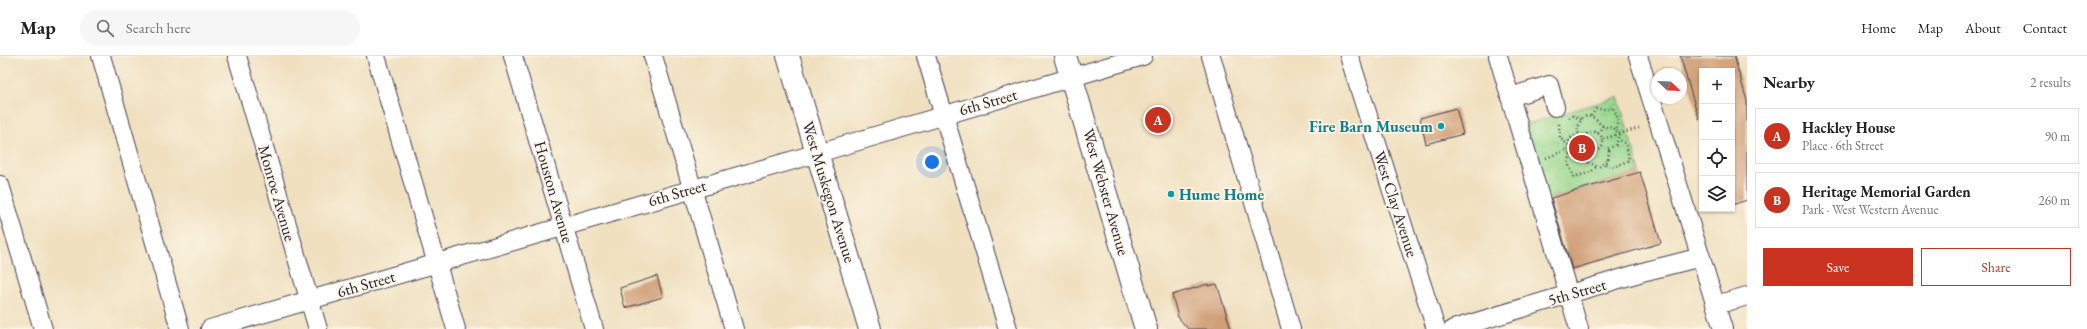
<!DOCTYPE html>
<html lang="en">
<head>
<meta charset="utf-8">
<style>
	body { margin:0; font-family:"EB Garamond",serif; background:#f6f6f6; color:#222 }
	.controls { position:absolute; right:12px; top:12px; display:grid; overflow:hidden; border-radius:0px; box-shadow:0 1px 3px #0004 }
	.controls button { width:36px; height:36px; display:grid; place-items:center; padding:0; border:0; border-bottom:1px solid #e0e0e0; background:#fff; color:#222; font:20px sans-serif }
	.compass { position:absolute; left:1651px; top:12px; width:36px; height:36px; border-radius:50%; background:#fff; box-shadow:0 1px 3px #0004; rotate:113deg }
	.you { position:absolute; left:932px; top:106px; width:14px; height:14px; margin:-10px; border:3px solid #fff; border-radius:50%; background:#1a73e8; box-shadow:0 0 0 6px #1a73e833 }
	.badge { display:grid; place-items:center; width:26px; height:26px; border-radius:50%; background:#c8321e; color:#fff; font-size:13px; font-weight:700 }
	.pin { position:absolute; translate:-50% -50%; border:2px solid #fff; box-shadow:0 1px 4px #0006 }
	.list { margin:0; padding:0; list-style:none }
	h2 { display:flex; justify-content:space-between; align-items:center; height:52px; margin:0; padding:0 16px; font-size:17px }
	h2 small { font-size:13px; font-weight:400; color:#767676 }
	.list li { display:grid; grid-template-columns:26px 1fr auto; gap:12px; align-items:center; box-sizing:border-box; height:56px; margin:0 8px 8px; padding:0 8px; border:1px solid #e0e0e0; border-radius:0px }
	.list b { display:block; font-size:15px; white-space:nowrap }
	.list p { margin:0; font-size:13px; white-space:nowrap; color:#767676 }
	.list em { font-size:13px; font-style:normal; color:#767676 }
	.actions { display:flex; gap:8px; padding:12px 16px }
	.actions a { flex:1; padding:9px 0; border:1px solid #c8321e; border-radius:0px; text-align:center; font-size:14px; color:#c8321e }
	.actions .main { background:#c8321e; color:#fff }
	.icon { flex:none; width:22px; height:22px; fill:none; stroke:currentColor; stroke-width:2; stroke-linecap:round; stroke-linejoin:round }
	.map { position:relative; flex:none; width:1747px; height:273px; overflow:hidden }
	header { display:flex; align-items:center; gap:24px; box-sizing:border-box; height:56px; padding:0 20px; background:#fff; border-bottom:1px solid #e0e0e0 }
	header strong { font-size:19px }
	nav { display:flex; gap:22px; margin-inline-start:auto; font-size:14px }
	.search { width:280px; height:36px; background:#f6f6f6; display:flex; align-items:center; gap:10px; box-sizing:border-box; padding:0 14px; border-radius:22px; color:#767676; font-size:15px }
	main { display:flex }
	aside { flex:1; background:#fff }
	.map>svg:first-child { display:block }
	.park { fill:url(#park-crowns); stroke:#5d7d64 }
	.building { fill:#d09f77 }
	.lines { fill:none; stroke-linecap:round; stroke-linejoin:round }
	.minor-casing { stroke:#413e4f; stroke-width:20 }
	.major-casing { stroke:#413e4f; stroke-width:24 }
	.path { stroke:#413e4f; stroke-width:2.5; stroke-dasharray:1 3; stroke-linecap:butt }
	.minor { stroke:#fff; stroke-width:18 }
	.major { stroke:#fff; stroke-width:22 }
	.culture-dot { fill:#0f9aa8; stroke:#fcf5e5; stroke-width:1.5 }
	.labels { text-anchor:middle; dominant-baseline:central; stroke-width:3.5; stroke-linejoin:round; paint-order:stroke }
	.street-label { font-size:16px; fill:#22223b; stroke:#fcf5e5 }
	.culture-label { font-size:16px; font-weight:bold; fill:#0d838f; stroke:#fcf5e5; text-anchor:end }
</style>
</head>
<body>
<header>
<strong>Map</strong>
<div class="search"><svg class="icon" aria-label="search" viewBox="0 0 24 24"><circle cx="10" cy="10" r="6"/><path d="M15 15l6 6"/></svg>Search here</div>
<nav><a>Home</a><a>Map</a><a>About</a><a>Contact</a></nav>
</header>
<main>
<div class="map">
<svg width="1747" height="273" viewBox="0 0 1747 273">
	<defs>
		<pattern id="park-crowns" width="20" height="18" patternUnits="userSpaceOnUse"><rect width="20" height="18" fill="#98d88e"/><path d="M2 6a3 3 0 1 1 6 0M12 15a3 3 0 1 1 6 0" fill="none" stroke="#83b97b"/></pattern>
	</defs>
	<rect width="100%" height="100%" fill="#fcf5e5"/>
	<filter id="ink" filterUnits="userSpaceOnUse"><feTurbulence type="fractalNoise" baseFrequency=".025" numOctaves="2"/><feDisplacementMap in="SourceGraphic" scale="8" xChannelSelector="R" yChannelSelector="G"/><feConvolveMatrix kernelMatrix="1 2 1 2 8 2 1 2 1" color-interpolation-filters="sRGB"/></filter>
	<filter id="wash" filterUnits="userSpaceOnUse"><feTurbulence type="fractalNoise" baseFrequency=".012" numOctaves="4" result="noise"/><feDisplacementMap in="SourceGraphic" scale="16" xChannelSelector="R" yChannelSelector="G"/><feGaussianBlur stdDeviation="0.9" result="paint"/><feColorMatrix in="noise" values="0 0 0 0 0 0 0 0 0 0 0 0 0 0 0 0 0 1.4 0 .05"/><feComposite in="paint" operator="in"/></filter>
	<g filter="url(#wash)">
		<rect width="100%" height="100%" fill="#f0e0c0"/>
		<path class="park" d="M1618,41L1640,116L1544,144L1524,69Z"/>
		<g id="blocks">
			<g class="building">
				<path d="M1680,0H1734L1747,45V144L1732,149V15H1702V62L1699,63Z"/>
				<path d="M1456,52L1463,78L1426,88L1420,62Z"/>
				<path d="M1640,116L1661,187L1572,213L1551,142Z"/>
				<path d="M657,220L663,241L625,252L620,232Z"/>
				<path d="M1208,228V230L1217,228L1231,273H1188L1178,261L1172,239Z"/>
			</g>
		</g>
	</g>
	<g filter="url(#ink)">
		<use href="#blocks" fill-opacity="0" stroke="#413e4f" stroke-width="1"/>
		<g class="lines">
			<g class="minor-casing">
				<g id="minor">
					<path d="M101,0L180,273"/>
					<path d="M237,0L318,273"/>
					<path d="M376,0L456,273"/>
					<path d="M513,0L594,273"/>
					<path d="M653,0L734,273"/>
					<path d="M926,0L1008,273"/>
					<path d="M1211,0L1291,273"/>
					<path d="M1349,0L1436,273"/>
					<path d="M1498,0L1579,273"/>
					<path d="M1638,0L1723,273"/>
					<path d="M1510,41L1549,29L1555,51"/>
					<path d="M0,129L43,273"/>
					<path d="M1716,249L1747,240"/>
					<path d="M210,273L818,97L1143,0"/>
					<path d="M1453,273L1646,215L1701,201"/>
				</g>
			</g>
			<g class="major-casing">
				<g id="major">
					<path d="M788,0L870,273"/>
					<path d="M1065,0L1146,273"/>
				</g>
			</g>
			<g class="path">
				<path d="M1591,60L1596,53H1610L1613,51L1618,63L1616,74"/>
				<path d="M1569,62L1573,60L1581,63"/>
				<path d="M1559,68L1560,82L1567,88"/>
				<circle cx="1593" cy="86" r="10"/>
				<path d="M1598,77L1603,70"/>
				<path d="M1603,83L1619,78L1616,89L1607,93L1609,95L1608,104L1599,111L1587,106L1585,101H1575C1566,95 1566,88 1572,81L1580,79L1577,75L1581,63L1587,60C1598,61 1598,68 1603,70C1611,73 1612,69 1619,78L1639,72"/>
				<path d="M1571,98L1568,107L1574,121L1591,116L1596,111"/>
				<path d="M1546,102L1568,93"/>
				<path d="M1605,108L1614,111L1629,104L1626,88L1618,83"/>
			</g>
			<use href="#minor" class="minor"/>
			<use href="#major" class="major"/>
		</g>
	</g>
	<g class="culture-dot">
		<circle cx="1441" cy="70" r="4"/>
		<circle cx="1171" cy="138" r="4"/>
	</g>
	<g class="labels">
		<g class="street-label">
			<text transform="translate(988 46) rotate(-16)">6th Street</text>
			<text transform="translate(554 136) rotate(74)">Houston Avenue</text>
			<text transform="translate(829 136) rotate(73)">West Muskegon Avenue</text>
			<text transform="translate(1106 136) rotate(74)">West Webster Avenue</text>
			<text transform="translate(277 137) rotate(74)">Monroe Avenue</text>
			<text transform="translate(677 137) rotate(-16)">6th Street</text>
			<text transform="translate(1396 148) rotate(72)">West Clay Avenue</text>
			<text transform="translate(366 228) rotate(-16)">6th Street</text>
			<text transform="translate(1577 236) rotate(-16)">5th Street</text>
		</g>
		<g class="culture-label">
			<text x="1433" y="70">Fire Barn Museum</text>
			<text x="1179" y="138" text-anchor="start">Hume Home</text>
		</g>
	</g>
</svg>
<div class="controls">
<button>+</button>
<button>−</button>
<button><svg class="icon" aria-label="locate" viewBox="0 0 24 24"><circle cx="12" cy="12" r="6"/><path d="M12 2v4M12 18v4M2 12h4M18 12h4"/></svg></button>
<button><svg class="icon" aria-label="layers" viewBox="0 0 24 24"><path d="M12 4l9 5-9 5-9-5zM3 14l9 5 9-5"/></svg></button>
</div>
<svg class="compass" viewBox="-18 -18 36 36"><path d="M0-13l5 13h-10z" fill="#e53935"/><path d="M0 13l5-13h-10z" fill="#767676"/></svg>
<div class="you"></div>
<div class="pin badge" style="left:1158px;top:64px">A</div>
<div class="pin badge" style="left:1582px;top:92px">B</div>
</div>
<aside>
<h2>Nearby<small>2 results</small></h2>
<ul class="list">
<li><span class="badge">A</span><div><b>Hackley House</b><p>Place · 6th Street</p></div><em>90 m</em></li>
<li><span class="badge">B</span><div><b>Heritage Memorial Garden</b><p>Park · West Western Avenue</p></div><em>260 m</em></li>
</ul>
<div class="actions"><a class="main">Save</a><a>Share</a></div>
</aside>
</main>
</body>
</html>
